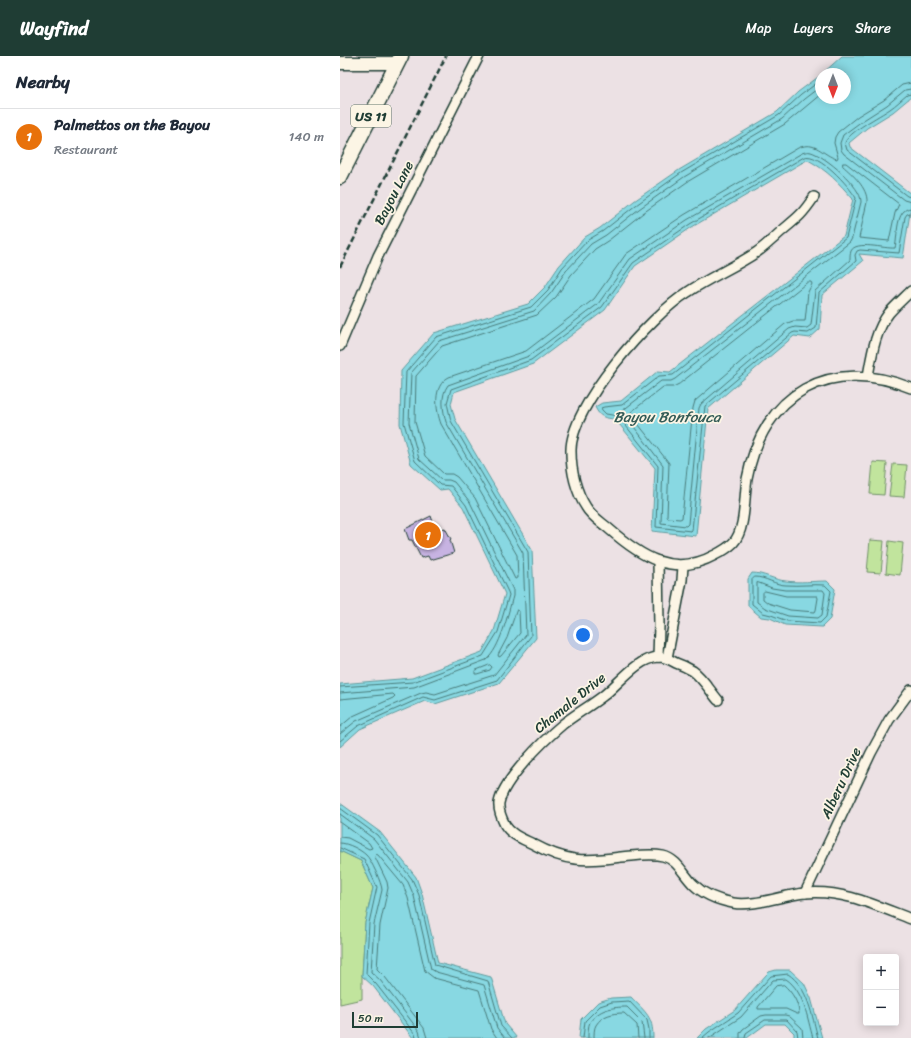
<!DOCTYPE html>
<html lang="en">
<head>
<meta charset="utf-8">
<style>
	body { margin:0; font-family:Sriracha,sans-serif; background:#f6f6f7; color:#1f2937 }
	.controls { position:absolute; right:12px; bottom:12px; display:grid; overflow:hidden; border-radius:4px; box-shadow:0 2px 10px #0003 }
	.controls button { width:36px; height:36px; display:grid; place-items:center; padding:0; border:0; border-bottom:1px solid #e0e1e3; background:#fff; color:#1f2937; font:20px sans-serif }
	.compass { position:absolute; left:475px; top:12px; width:36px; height:36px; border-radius:50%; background:#fff; box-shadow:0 2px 10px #0003; rotate:180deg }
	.scale { position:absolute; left:12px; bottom:10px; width:66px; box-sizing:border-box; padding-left:4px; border:2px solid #1f3d34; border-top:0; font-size:11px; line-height:14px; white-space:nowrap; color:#1f3d34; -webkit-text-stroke:3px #fcf5e5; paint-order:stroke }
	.you { position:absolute; left:243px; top:579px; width:14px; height:14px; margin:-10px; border:3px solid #fff; border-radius:50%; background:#1a73e8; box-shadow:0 0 0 6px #1a73e833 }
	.badge { display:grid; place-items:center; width:26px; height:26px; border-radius:50%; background:#1f3d34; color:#fff; font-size:13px; font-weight:700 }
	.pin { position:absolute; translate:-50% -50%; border:2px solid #fff; box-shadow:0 1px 4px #0006 }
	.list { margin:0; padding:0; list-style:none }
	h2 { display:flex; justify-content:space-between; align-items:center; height:52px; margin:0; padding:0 16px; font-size:17px }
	h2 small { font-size:13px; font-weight:400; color:#747a83 }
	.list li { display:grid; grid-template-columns:26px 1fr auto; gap:12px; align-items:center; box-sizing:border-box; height:56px; padding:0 16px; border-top:1px solid #e0e1e3 }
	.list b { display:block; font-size:15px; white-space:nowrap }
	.list p { margin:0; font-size:13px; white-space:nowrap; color:#747a83 }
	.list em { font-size:13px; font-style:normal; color:#747a83 }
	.map { position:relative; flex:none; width:571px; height:982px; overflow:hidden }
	header { display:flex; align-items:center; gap:24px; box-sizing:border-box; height:56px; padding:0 20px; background:#1f3d34; color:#fff }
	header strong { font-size:19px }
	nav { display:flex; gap:22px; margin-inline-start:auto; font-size:14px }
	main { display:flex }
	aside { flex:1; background:#fff }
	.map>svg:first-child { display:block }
	.green { fill:#c1e49d; stroke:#709068 }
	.water { fill:#88d8e2; stroke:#5e9a9c }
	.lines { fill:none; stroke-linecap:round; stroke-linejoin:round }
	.shore { stroke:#497b7a; stroke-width:1 }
	.building { fill:#c7b3e2; stroke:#1f3d34 }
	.street-casing { stroke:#1f3d34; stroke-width:12 }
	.secondary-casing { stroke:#1f3d34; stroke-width:15 }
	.primary-casing { stroke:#1f3d34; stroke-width:17 }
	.street { stroke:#fcf5e5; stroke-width:9 }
	.secondary { stroke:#fcf5e5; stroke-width:12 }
	.primary { stroke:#fcf5e5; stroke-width:14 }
	.rail { stroke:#1f3d34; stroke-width:2.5; stroke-dasharray:6 3; stroke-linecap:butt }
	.labels { text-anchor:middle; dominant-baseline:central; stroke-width:3.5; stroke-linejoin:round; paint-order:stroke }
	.shield { fill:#fcf5e5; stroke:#617469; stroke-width:1 }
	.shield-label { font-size:13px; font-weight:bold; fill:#1f3d34 }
	.street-label { font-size:14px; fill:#1f3d34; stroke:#fcf5e5 }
	.water-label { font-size:15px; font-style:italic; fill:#345c57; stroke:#fcf5e5 }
</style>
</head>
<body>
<header>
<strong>Wayfind</strong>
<nav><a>Map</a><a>Layers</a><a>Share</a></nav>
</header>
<main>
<aside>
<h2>Nearby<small></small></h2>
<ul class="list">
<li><span class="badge" style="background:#e8710a">1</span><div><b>Palmettos on the Bayou</b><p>Restaurant</p></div><em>140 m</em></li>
</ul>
</aside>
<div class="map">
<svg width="571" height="982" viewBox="0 0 571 982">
	<rect width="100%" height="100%" fill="#ece1e4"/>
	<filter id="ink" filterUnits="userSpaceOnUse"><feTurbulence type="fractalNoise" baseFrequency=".025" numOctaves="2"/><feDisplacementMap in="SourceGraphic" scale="8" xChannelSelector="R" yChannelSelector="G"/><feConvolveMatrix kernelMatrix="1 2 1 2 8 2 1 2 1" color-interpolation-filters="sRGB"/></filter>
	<g filter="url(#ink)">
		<g class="green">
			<path d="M533,406L547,407L544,439L530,438Z"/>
			<path d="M553,408L567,409L564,441L549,440Z"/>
			<path d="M530,484L544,485L541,517L527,516Z"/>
			<path d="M549,485L563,487L560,519L546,517Z"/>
			<path d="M0,795L21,805L33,832L25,867L22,920V943L0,948Z"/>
		</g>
		<g class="water">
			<path d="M502,0H571V41L553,56L527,72L509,87L510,91L571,138V150L563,202L519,198L523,205L482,239L480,273L470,282L454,280L368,353L356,480L312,475L315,412L275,363C265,362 260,362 255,351L262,347L281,345L318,315L330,316L504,180L513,143C498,126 488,115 468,104L465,105L352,171L295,210L265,254L193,308L114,336L111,348L115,363L192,494L196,582L159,627L95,648L85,645L20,673L0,691V628L72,622L142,596L154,575L165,538L123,451L108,433L100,434L71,408L60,368L61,315L94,277L188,248L205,231L219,210L245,181L260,172L294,145L339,114L437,56L458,36L481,19V42H505V18H482Z"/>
			<path d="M412,517C424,517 434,524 446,525C459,527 474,525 487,525L495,533L490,563L482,571L445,569L430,562L421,561L408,550V523Z"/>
			<path d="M0,747L40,776L76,821L82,838L98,907L151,921L165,968L177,982H73L33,930L22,920L25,867L33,832L21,805L0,795Z"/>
			<path d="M436,914H450L464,927L471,942L482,982H454V977L445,968H426L407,982H357L366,973L395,954L426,919L429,916Z"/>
			<path d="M291,941C306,957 313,960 313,982H239L241,963L258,946L271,942Z"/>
		</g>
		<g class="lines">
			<g class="shore">
				<path d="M571,33L565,34L547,49L522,65L503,79L500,87L501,94L504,98L564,144L571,146"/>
				<path d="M481,38L445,68L347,126L303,157L269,184L255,193L231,219L216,241L197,259L102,290L76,320L75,366L85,400L104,418H112L117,421L135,442L175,523L178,522L177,499L101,368C96,354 92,330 109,321L186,295L254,243L286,198L344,159L458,92C476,84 482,99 497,103L498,101L494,87L495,81L498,76L518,60L544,44L562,29L571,27"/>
				<path d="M571,38L567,39C562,43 556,49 550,53C540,60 508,76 505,87L507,94L567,140L571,141"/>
				<path d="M503,107H506L559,148L555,157L549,185L519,182L527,146C528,132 512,118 503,110Z"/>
				<path d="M468,226H471L472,228L468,236L465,265H453L445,268L355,345L353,352L342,462L340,463L328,462L327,460L329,407L291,359V356L323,331H333L339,328Z"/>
				<path d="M415,521C426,521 435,529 446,529C459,530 473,528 485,529L491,535L486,561L480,567L447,565L431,559L423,557L412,548V524Z"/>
				<path d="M419,527L432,532L445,534H483L485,537L482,559L478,562L448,560L425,552L417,546V527Z"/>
				<path d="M425,535L446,540H477L478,542L476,554L475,556L450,554L428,547L423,543V537Z"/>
				<path d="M177,554L179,555L180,577L161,600L159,601L158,599L167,582Z"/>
				<path d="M150,609L152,611L150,614L137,618H135V615Z"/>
				<path d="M0,631L73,626L143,600L158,576L169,539L168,536L126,449L111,430L100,429L75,405L64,367L66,316L96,281L191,251L208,234L222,212L248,184L263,175L296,149L341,117L439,59L461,39L481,24"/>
				<path d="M0,637L74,631L146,604C160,593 168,558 173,540V534L130,446L114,426L109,424H102L79,403L69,367L71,317L99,285L194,255L211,237L226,215L251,188L266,179L299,153L344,121L442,63L464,43L481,30"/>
				<path d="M0,643L53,638L55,640L53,642L13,660L0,671"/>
				<path d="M0,678L16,665L81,637L86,636L95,638L154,619L186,579L183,497L106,366C103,354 100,340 108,329L189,300L258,248L290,203L347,164L462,97C465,96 468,95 471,96C485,100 522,131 521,146L512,182L510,186L335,323L331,325H321L282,355L323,409L321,467L346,470L348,468L359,352L361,348L449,273L455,271L467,272L471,269L475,235L510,204C510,201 510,198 511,195C516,184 544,193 555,192C558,180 555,153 571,152"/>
				<path d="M0,685L18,670L83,641L95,644L157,624L191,580L188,496L111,365L107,347L111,333L191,304L262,251L293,207L350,168L464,101C479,96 509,130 516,142L506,182L333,319L319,320L282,349L264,351L261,352L262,354L266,358L278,360L318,410L316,471L351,475L352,474L365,350L452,277L455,276L468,277L476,272L479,237L516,205L515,199L517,195L520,194L559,197L565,161L567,158L571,157"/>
				<path d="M0,752L37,779L72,823L79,839L95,909L148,925L161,970L172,982"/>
				<path d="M0,758L34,783L68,826L74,840L91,913L96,916L144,929L157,972L165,982"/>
				<path d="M0,766L29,787L32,792L29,793L8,782L0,781"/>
				<path d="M0,787C8,787 21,794 26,799C31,803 42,828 42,834L34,868L31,916L40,924L79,975L81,982"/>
				<path d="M0,792L24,803L37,831L29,867L26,918L36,928L75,978L76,982"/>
				<path d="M444,929C452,936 459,947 459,958H457L446,953H418V951L436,930Z"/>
				<path d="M87,982L84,972L45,921L37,913L40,869L48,832L47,826L35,801L36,798L38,799L63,829L68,842L85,915L94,922L139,934L151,973L157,982"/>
				<path d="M243,982L245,965L260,950L272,946L289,945L307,964L309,973V982"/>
				<path d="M248,982C248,977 248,970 250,966C259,953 272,951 287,951L302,966L304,982"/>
				<path d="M254,982C254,978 254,972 256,969C262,959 273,957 284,957L297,969L298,982"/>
				<path d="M362,982L369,976L398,957L431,920L448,918C468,931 472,960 478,982"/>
				<path d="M369,982L401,961L433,924L446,923C464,935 467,962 473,982"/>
				<path d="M400,982V977L403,973L421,960L426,959H445L449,960L462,972L463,982"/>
				<path d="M405,982L406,977L425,964H447L457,975L458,982"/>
			</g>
		</g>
		<path class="building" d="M91,460L96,475L105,472L111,483L110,484L114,497L90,504L88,500L81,502L72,484H69L65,473Z"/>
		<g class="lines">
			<g class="street-casing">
				<g id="street">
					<path d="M474,141C470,147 465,154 460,159C452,167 442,174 434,182C428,187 423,192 417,196C395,211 370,221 348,236C311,259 229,351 231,396C231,415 236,436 246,451C251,460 261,466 268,472C301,501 333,522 375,499C381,496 388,492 393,487C406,474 404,440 407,423C423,337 490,299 571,332"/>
					<path d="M0,290L38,200L139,0"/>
					<path d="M528,320C532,298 535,275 549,257C556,249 564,242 571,235"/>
					<path d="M318,505L319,570L318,601"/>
					<path d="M327,602L342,524L343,510"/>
					<path d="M378,644C371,636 362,621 353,615C348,612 342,609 336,607C331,604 324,601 318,601C297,602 279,628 263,640C250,650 236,658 223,668C204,684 163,724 159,747C158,755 162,763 165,769C171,779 183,783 193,788C226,806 244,806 281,801C295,800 309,797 323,800C337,803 343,818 353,828C364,839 377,844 393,847C413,851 444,839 465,837C502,833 537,850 571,863"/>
					<path d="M465,837L531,697L549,664L571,634"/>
				</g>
			</g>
			<g class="secondary-casing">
				<path id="secondary" d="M0,7H58"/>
			</g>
			<g class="primary-casing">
				<path id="primary" d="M0,121L61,0"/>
			</g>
			<use href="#street" class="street"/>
			<use href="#secondary" class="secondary"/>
			<use href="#primary" class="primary"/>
			<path class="rail" d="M0,211L106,0"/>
		</g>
	</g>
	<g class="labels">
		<rect class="shield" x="11" y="49" width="40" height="22" rx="3"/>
		<g class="shield-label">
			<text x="31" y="60">US 11</text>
		</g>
		<g class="street-label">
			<text transform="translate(54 137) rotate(-63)">Bayou Lane</text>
			<text transform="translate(230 647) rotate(-39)">Chamale Drive</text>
			<text transform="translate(501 727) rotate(-65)">Alberu Drive</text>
		</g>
		<g class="water-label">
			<text x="327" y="361">Bayou Bonfouca</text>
		</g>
	</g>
</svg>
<div class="controls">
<button>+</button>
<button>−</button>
</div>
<svg class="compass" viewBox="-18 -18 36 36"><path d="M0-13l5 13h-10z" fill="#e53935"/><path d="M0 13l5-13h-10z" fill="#747a83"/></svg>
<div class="scale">50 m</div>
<div class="you"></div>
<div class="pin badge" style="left:88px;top:479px;background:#e8710a">1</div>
</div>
</main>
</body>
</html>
